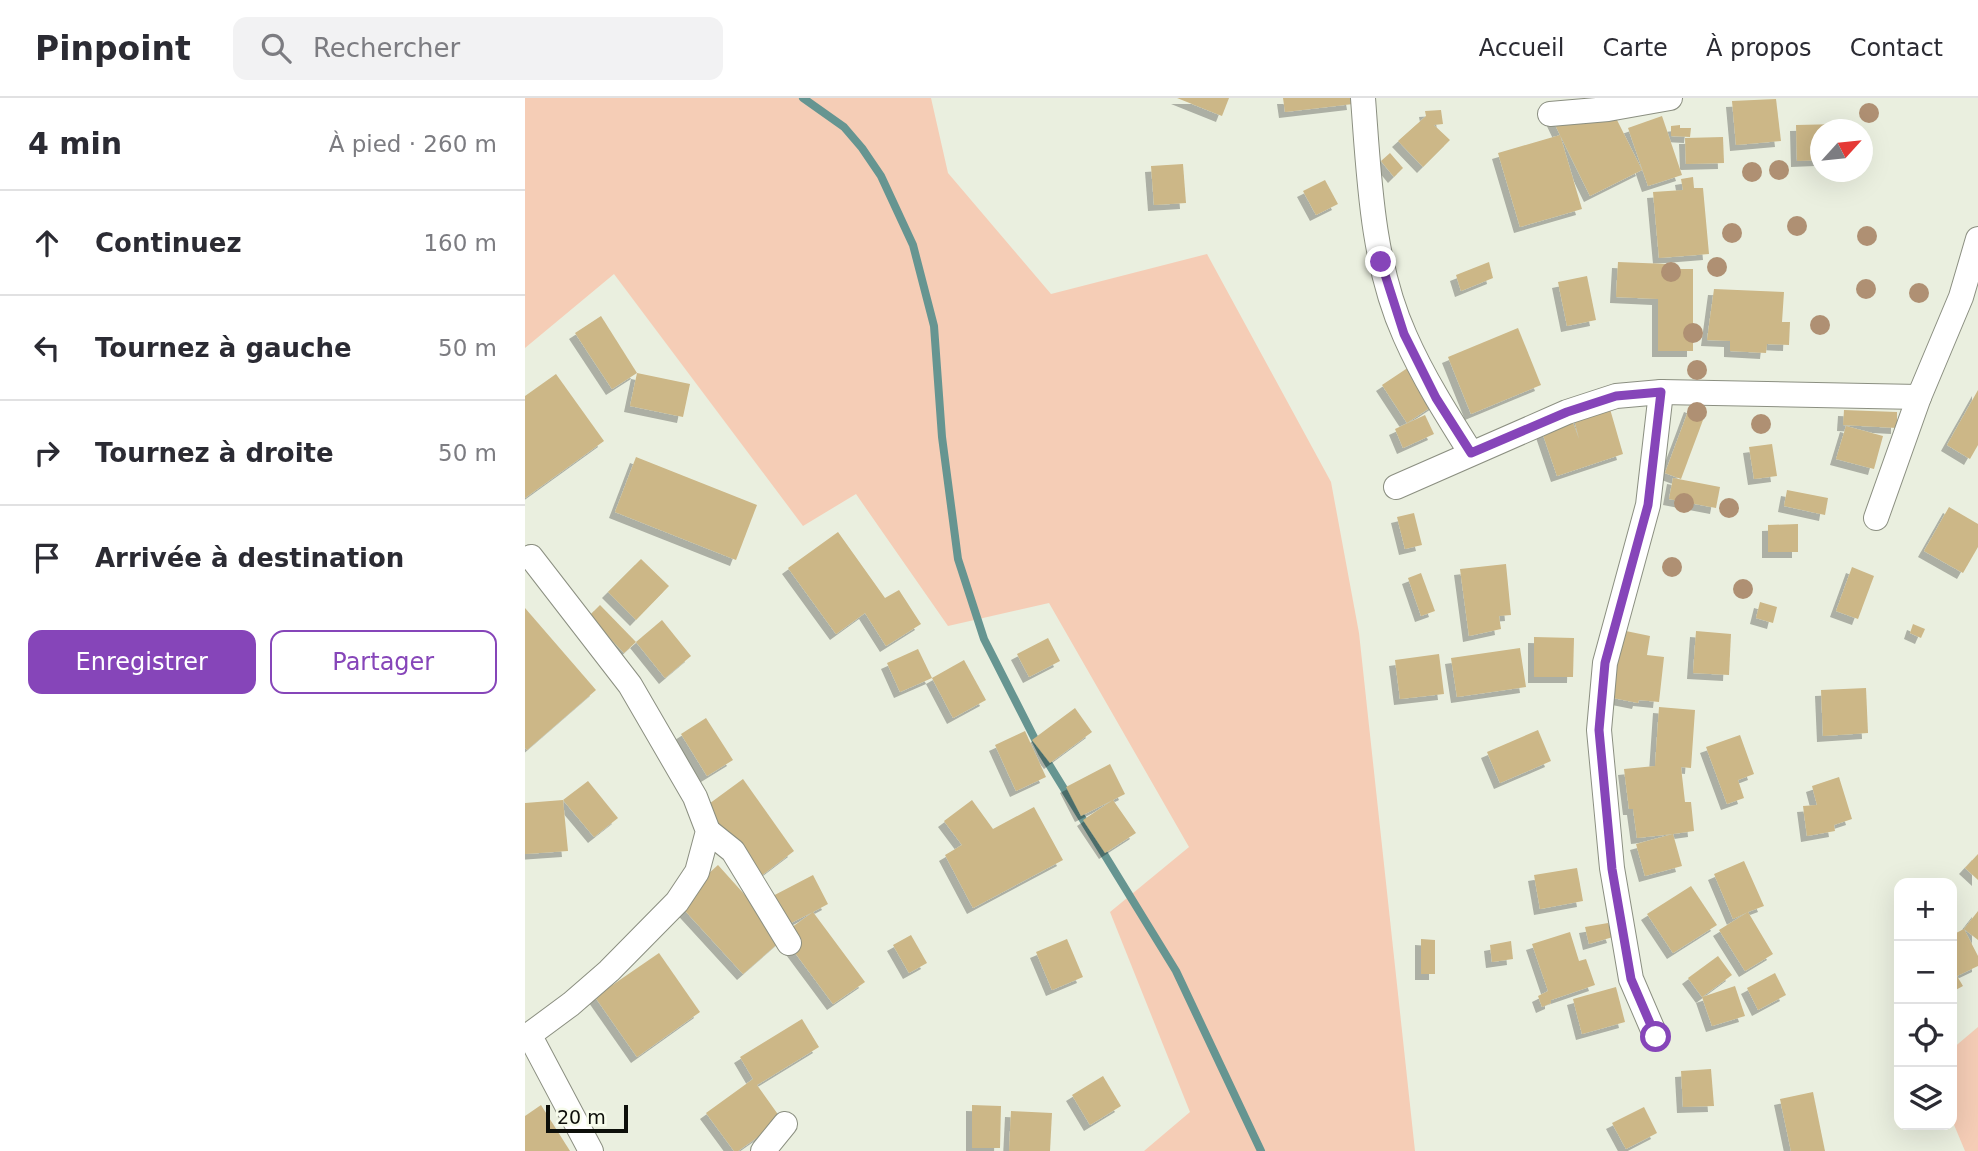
<!DOCTYPE html>
<html lang="fr">
<head>
<meta charset="utf-8">
<style>
	body { margin:0; font-family:"DejaVu Sans",sans-serif; background:#f2f2f3; color:#2b2b33 }
	.controls { position:absolute; right:21px; bottom:21px; display:grid; overflow:hidden; border-radius:14px; box-shadow:0 7px 28px #0002 }
	.controls button { width:63px; height:63px; display:grid; place-items:center; padding:0; border:0; border-bottom:2px solid #e1e1e2; background:#fff; color:#2b2b33; font:35px sans-serif }
	.compass { position:absolute; left:1285px; top:21px; width:63px; height:63px; border-radius:50%; background:#fff; box-shadow:0 7px 28px #0002; rotate:63deg }
	.scale { position:absolute; left:21px; bottom:18px; width:82px; box-sizing:border-box; padding-left:7px; border:4px solid #0d0f0a; border-top:0; font-size:19px; line-height:24px; white-space:nowrap; color:#0d0f0a; -webkit-text-stroke:5px #f7fcec; paint-order:stroke }
	.stop { position:absolute; width:21px; height:21px; margin:-16px; border:5px solid #8645b9; border-radius:50%; background:#fff }
	.stop.end { background:#8645b9; border-color:#fff; box-shadow:0 2px 7px #0008 }
	.list { margin:0; padding:0; list-style:none }
	h2 { display:flex; justify-content:space-between; align-items:center; height:91px; margin:0; padding:0 28px; font-size:30px }
	h2 small { font-size:23px; font-weight:400; color:#7c7c81 }
	.list li { display:grid; grid-template-columns:46px 1fr auto; gap:21px; align-items:center; box-sizing:border-box; height:105px; padding:0 28px; border-top:2px solid #e1e1e2 }
	.list b { display:block; font-size:26px; white-space:nowrap }
	.list em { font-size:23px; font-style:normal; color:#7c7c81 }
	.actions { display:flex; gap:14px; padding:21px 28px }
	.actions a { flex:1; padding:16px 0; border:2px solid #8645b9; border-radius:14px; text-align:center; font-size:24px; color:#8645b9 }
	.actions .main { background:#8645b9; color:#fff }
	.icon { flex:none; width:38px; height:38px; fill:none; stroke:currentColor; stroke-width:2; stroke-linecap:round; stroke-linejoin:round }
	.map { position:relative; flex:none; width:1453px; height:1053px; overflow:hidden }
	header { display:flex; align-items:center; gap:42px; box-sizing:border-box; height:98px; padding:0 35px; background:#fff; border-bottom:2px solid #e1e1e2 }
	header strong { font-size:33px }
	nav { display:flex; gap:38px; margin-inline-start:auto; font-size:24px }
	.search { width:490px; height:63px; background:#f2f2f3; display:flex; align-items:center; gap:18px; box-sizing:border-box; padding:0 24px; border-radius:14px; color:#7c7c81; font-size:26px }
	main { display:flex }
	aside { flex:1; background:#fff }
	.map>svg:first-child { display:block }
	.green { fill:#f5cdb6 }
	.lines { fill:none; stroke-linecap:round; stroke-linejoin:round }
	.stream { stroke:#669591; stroke-width:8 }
	.building { fill:#ccb787; filter:url(#shadow) }
	.minor-casing { stroke:#8b8f81; stroke-width:26 }
	.minor { stroke:#fff; stroke-width:24 }
	.tree { fill:#af9073 }
	.route { stroke:#8645b9; stroke-width:9 }
</style>
</head>
<body>
<header>
<strong>Pinpoint</strong>
<div class="search"><svg class="icon" aria-label="search" viewBox="0 0 24 24"><circle cx="10" cy="10" r="6"/><path d="M15 15l6 6"/></svg>Rechercher</div>
<nav><a>Accueil</a><a>Carte</a><a>À propos</a><a>Contact</a></nav>
</header>
<main>
<aside>
<h2>4 min<small>À pied · 260 m</small></h2>
<ul class="list">
<li><svg class="icon" aria-label="ahead" viewBox="0 0 24 24"><path d="M12 20V5M6 11l6-6 6 6"/></svg><div><b>Continuez</b></div><em>160 m</em></li>
<li><svg class="icon" aria-label="left" viewBox="0 0 24 24"><path d="M17 20v-9H6M10 6l-5 5 5 5"/></svg><div><b>Tournez à gauche</b></div><em>50 m</em></li>
<li><svg class="icon" aria-label="right" viewBox="0 0 24 24"><path d="M7 20v-9h11M14 6l5 5-5 5"/></svg><div><b>Tournez à droite</b></div><em>50 m</em></li>
<li><svg class="icon" aria-label="arrive" viewBox="0 0 24 24"><path d="M6 21V4h12l-3 4 3 4H6"/></svg><div><b>Arrivée à destination</b></div></li>
</ul>
<div class="actions"><a class="main">Enregistrer</a><a>Partager</a></div>
</aside>
<div class="map">
<svg width="1453" height="1053" viewBox="0 0 1453 1053">
	<defs>
		<filter id="shadow"><feDropShadow dx="-6" dy="6" stdDeviation="0" flood-color="#0004"/></filter>
	</defs>
	<rect width="100%" height="100%" fill="#eaefdf"/>
	<g class="green">
		<path d="M0,0H406L423,75L526,196L682,156L806,384L834,535L890,1053H619L665,1014L585,814L664,749L524,505L423,528L331,396L278,428L89,176L0,250Z"/>
		<path d="M1453,929V1053H1440L1427,1022V951Z"/>
	</g>
	<g class="lines">
		<path class="stream" d="M278,0L319,29L337,50L356,78L388,147L409,228L417,339L433,461L459,541L517,655L651,873L736,1053"/>
	</g>
	<g class="building">
		<path d="M652,0H704L697,18Z"/>
		<path d="M758,0H827L828,6L760,14Z"/>
		<path d="M1059,0H1081L1117,72L1065,98L1035,37L1057,111L995,129L973,55L1035,37L1025,16Z"/>
		<path d="M1251,1L1256,43L1211,47L1207,3Z"/>
		<path d="M916,12L918,26L909,27L925,42L898,69L873,43L901,18L900,13Z"/>
		<path d="M1137,18L1157,77L1123,88L1103,30Z"/>
		<path d="M1316,26V32H1296V62L1272,63L1271,27Z"/>
		<path d="M1155,27V30H1166L1165,39L1146,38V28Z"/>
		<path d="M1198,39L1199,65L1161,66L1160,40Z"/>
		<path d="M865,55L878,70L869,79L856,63Z"/>
		<path d="M658,66L661,105L629,107L626,68Z"/>
		<path d="M1168,79L1169,90H1178L1184,156L1134,160L1128,94L1158,92L1156,81Z"/>
		<path d="M800,82L813,106L791,117L778,93Z"/>
		<path d="M964,164L968,180L936,193L931,177Z"/>
		<path d="M1093,164L1142,166V171H1168V253H1133V201L1091,199Z"/>
		<path d="M1062,178L1071,222L1042,228L1033,184Z"/>
		<path d="M1189,191L1259,194L1257,224H1265L1264,247L1242,246L1241,255L1205,253V243L1182,242Z"/>
		<path d="M76,218L112,275L87,291L50,235Z"/>
		<path d="M993,230L1016,287L946,316L923,259Z"/>
		<path d="M893,263L918,301L882,325L857,287Z"/>
		<path d="M112,275L165,286L158,319L105,308Z"/>
		<path d="M31,276L79,343L0,400V298Z"/>
		<path d="M1453,292V347L1445,361L1422,347Z"/>
		<path d="M1165,308L1181,314L1156,381L1140,375Z"/>
		<path d="M1085,311L1098,356L1032,378L1014,325L1044,314L1054,341L1049,321Z"/>
		<path d="M1319,312L1372,314V330L1318,327Z"/>
		<path d="M900,317L909,336L878,350L870,331Z"/>
		<path d="M1321,328L1358,338L1349,371L1311,361Z"/>
		<path d="M1247,346L1252,378L1229,381L1224,349Z"/>
		<path d="M111,359L232,407L211,462L90,414Z"/>
		<path d="M1148,380L1195,389L1191,410L1144,401Z"/>
		<path d="M1262,392L1303,400L1300,417L1259,408Z"/>
		<path d="M1424,409L1453,426V449L1438,475L1399,453Z"/>
		<path d="M889,415L897,447L880,451L872,419Z"/>
		<path d="M1273,426V454H1243V427Z"/>
		<path d="M313,434L360,500L374,492L396,526L361,548L340,515L311,536L263,470Z"/>
		<path d="M116,461L144,488L111,522L83,494Z"/>
		<path d="M981,466L986,517L974,518L976,531L944,538L935,471Z"/>
		<path d="M1327,469L1349,478L1333,521L1311,513Z"/>
		<path d="M896,475L910,513L896,518L883,480Z"/>
		<path d="M1235,504L1252,509L1248,525L1231,520Z"/>
		<path d="M75,507L111,544L99,555L64,518Z"/>
		<path d="M0,510L71,592L2,652L0,650Z"/>
		<path d="M137,522L166,558L140,580L111,544Z"/>
		<path d="M1388,526L1400,531L1396,540L1385,535Z"/>
		<path d="M1096,532L1125,538L1122,557L1139,559L1134,604L1114,602L1113,605L1083,599Z"/>
		<path d="M1171,533L1206,536L1204,577L1168,575Z"/>
		<path d="M1009,539L1049,540L1048,579H1009Z"/>
		<path d="M523,540L535,563L504,579L492,556Z"/>
		<path d="M995,550L1001,589L932,599L926,560Z"/>
		<path d="M393,551L407,580L375,594L362,565Z"/>
		<path d="M914,556L919,596L875,601L870,562Z"/>
		<path d="M439,562L461,602L428,620L407,580Z"/>
		<path d="M1341,590L1343,635L1298,638L1296,592Z"/>
		<path d="M1134,609L1170,612L1166,670L1156,669L1160,704H1166L1169,733L1148,736L1157,768L1120,778L1111,746L1148,736L1112,740L1108,711H1104L1099,671L1130,668Z"/>
		<path d="M550,610L567,634L525,665L507,642Z"/>
		<path d="M181,620L208,662L182,678L156,636Z"/>
		<path d="M1013,632L1026,663L975,685L962,654Z"/>
		<path d="M500,633L521,679L491,693L470,647Z"/>
		<path d="M1215,637L1229,676L1213,682L1219,700L1202,706L1181,649Z"/>
		<path d="M585,666L600,696L588,702L611,735L580,755L558,722L588,702L556,718L541,689Z"/>
		<path d="M1314,679L1327,721L1309,727L1310,733L1282,738L1278,708L1292,707L1287,688Z"/>
		<path d="M218,681L269,753L228,784L177,711Z"/>
		<path d="M63,683L93,720L69,739L38,702Z"/>
		<path d="M38,702L43,753L0,756V705Z"/>
		<path d="M447,702L468,731L509,709L538,762L448,810L420,757L437,747L419,723Z"/>
		<path d="M1453,756V782L1440,770Z"/>
		<path d="M1219,763L1239,808L1223,814L1248,856L1220,873L1194,832L1223,814L1208,821L1189,776Z"/>
		<path d="M193,767L256,837L288,814L256,830L242,801L288,777L303,806L288,814L340,884L308,906L259,840L218,876L152,804Z"/>
		<path d="M1052,770L1058,803L1015,811L1009,777Z"/>
		<path d="M1166,788L1192,827L1148,855L1122,816Z"/>
		<path d="M1453,813V842L1439,831L1453,858V868L1432,878L1438,888L1427,894V837L1439,831Z"/>
		<path d="M1083,825L1088,839L1064,846L1060,829Z"/>
		<path d="M1045,834L1054,863L1061,861L1070,887L1026,902V905L1017,909L1013,898L1023,893L1007,846Z"/>
		<path d="M386,837L402,865L384,875L368,847Z"/>
		<path d="M542,841L558,879L527,892L511,854Z"/>
		<path d="M896,841L910,842V876H896Z"/>
		<path d="M986,843L988,861L967,864L965,847Z"/>
		<path d="M134,855L175,914L112,959L70,899Z"/>
		<path d="M1193,858L1207,877L1177,899L1163,880Z"/>
		<path d="M1250,875L1261,897L1233,912L1222,890Z"/>
		<path d="M1210,888L1220,918L1187,928L1177,899Z"/>
		<path d="M1091,889L1100,924L1057,936L1048,901Z"/>
		<path d="M277,921L294,949L232,987L257,1022L213,1053H209L181,1015L228,981L215,959Z"/>
		<path d="M1186,971L1189,1008L1158,1009L1156,973Z"/>
		<path d="M578,978L596,1008L565,1027L547,997Z"/>
		<path d="M1288,994L1300,1053H1266L1255,1001Z"/>
		<path d="M16,1007L45,1053H0V1018Z"/>
		<path d="M447,1007L476,1008L475,1050H447Z"/>
		<path d="M1119,1009L1132,1035L1101,1051L1087,1025Z"/>
		<path d="M486,1013L527,1015L525,1053H484Z"/>
	</g>
	<g class="lines">
		<g class="minor-casing">
			<g id="minor">
				<path d="M838,0C844,79 847,165 880,238C898,279 922,317 946,355"/>
				<path d="M1025,16L1083,11L1145,0"/>
				<path d="M871,389L1042,314L1091,298L1136,294L1394,299"/>
				<path d="M1351,420L1394,299L1436,199L1453,141"/>
				<path d="M183,733L208,753L264,845"/>
				<path d="M5,938L66,1053"/>
				<path d="M1131,939L1106,881L1087,770L1074,632L1080,565L1123,407L1136,294"/>
				<path d="M0,940L46,906L84,873L152,804L172,774L183,733L170,699L105,587L6,459"/>
				<path d="M238,1053L260,1026"/>
			</g>
		</g>
		<use href="#minor" class="minor"/>
	</g>
	<g class="tree">
		<circle cx="1344" cy="15" r="10"/>
		<circle cx="1254" cy="72" r="10"/>
		<circle cx="1227" cy="74" r="10"/>
		<circle cx="1272" cy="128" r="10"/>
		<circle cx="1207" cy="135" r="10"/>
		<circle cx="1342" cy="138" r="10"/>
		<circle cx="1192" cy="169" r="10"/>
		<circle cx="1146" cy="174" r="10"/>
		<circle cx="1341" cy="191" r="10"/>
		<circle cx="1394" cy="195" r="10"/>
		<circle cx="1295" cy="227" r="10"/>
		<circle cx="1168" cy="235" r="10"/>
		<circle cx="1172" cy="272" r="10"/>
		<circle cx="1172" cy="314" r="10"/>
		<circle cx="1236" cy="326" r="10"/>
		<circle cx="1159" cy="405" r="10"/>
		<circle cx="1204" cy="410" r="10"/>
		<circle cx="1147" cy="469" r="10"/>
		<circle cx="1218" cy="491" r="10"/>
	</g>
	<g class="lines">
		<path class="route" d="M856,164L879,236L911,300L946,355L1042,314L1091,298L1136,294L1123,407L1080,565L1074,632L1087,771L1106,881L1131,939"/>
	</g>
</svg>
<div class="controls">
<button>+</button>
<button>−</button>
<button><svg class="icon" aria-label="locate" viewBox="0 0 24 24"><circle cx="12" cy="12" r="6"/><path d="M12 2v4M12 18v4M2 12h4M18 12h4"/></svg></button>
<button><svg class="icon" aria-label="layers" viewBox="0 0 24 24"><path d="M12 4l9 5-9 5-9-5zM3 14l9 5 9-5"/></svg></button>
</div>
<svg class="compass" viewBox="-18 -18 36 36"><path d="M0-13l5 13h-10z" fill="#e53935"/><path d="M0 13l5-13h-10z" fill="#7c7c81"/></svg>
<div class="scale">20 m</div>
<div class="stop" style="left:1131px;top:939px"></div>
<div class="stop end" style="left:856px;top:164px"></div>
</div>
</main>
</body>
</html>
